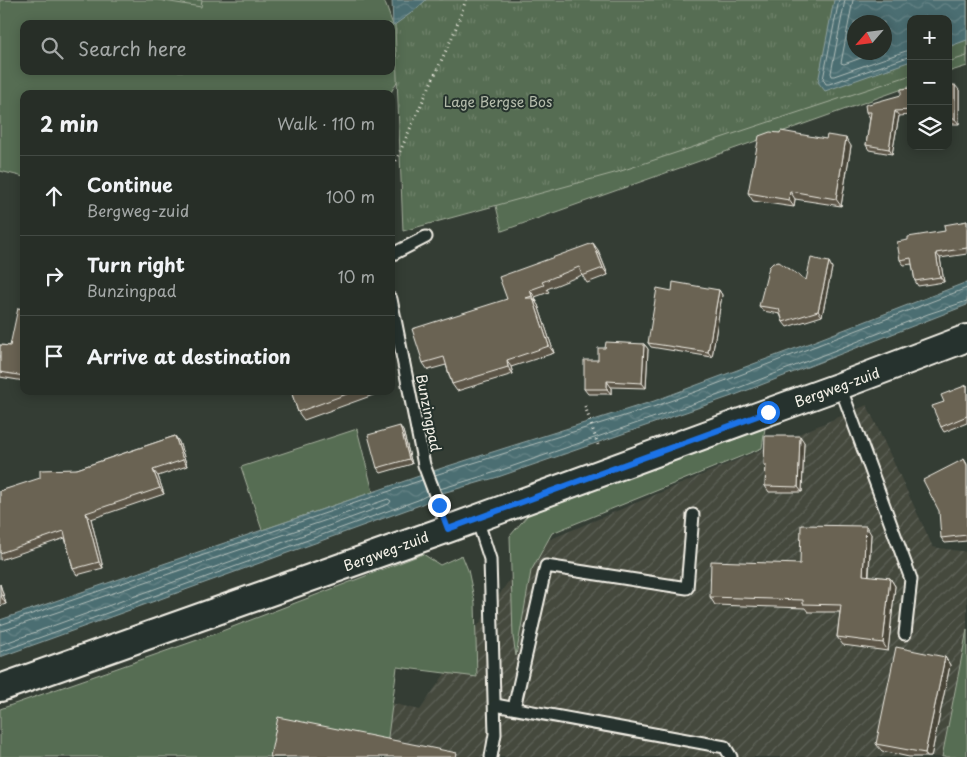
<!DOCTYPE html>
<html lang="en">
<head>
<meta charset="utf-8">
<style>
	body { margin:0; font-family:"Playpen Sans",sans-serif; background:#2f362f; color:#f1f3f6 }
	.controls { position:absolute; right:15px; top:15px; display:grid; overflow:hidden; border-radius:10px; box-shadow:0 2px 12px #0003 }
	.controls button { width:45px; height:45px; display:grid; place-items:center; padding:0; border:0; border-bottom:1px solid #434a44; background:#272e27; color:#f1f3f6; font:25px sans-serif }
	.compass { position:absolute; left:847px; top:15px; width:45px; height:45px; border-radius:50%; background:#272e27; box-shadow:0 2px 12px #0003; rotate:242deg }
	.stop { position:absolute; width:15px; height:15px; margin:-11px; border:4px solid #1a73e8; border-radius:50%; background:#fff }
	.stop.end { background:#1a73e8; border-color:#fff; box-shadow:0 1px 5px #0008 }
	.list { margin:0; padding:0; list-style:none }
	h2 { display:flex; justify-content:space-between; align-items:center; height:65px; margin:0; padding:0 20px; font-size:21px }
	h2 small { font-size:16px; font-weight:400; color:#a4a8a7 }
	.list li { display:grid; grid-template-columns:32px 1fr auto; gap:15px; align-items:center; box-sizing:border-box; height:80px; padding:0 20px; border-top:1px solid #434a44 }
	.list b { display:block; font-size:19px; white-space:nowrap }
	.list p { margin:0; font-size:16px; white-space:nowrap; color:#a4a8a7 }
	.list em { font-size:16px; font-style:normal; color:#a4a8a7 }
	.icon { flex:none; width:28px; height:28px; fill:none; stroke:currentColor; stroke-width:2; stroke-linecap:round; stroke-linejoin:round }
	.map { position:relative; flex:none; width:967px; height:757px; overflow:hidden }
	.search { position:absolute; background:#272e27; box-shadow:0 2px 12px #0003; left:20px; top:20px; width:375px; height:55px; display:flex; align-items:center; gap:12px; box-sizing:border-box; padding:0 18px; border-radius:10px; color:#a4a8a7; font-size:19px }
	.panel { position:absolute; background:#272e27; box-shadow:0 2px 12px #0003; left:20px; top:90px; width:375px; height:305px; border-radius:10px }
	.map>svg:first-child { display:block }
	.industrial { fill:url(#industrial-furrows) }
	.green { fill:#566d52; stroke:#a5af9d; fill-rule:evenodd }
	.park { fill:url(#park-tufts); stroke:#a5af9d; fill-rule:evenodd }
	.water { fill:url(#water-waves); stroke:#8fa2a1; fill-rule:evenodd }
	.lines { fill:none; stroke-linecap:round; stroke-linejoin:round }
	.shore { stroke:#b0bdb9; stroke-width:1 }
	.service-casing { stroke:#f4f1e8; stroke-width:15 }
	.tertiary-casing { stroke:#f4f1e8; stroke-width:30 }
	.path { stroke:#f4f1e8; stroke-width:3; stroke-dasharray:1 4; stroke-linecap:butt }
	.service { stroke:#26332d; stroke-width:11 }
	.tertiary { stroke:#26332d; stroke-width:26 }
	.wall { fill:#5b5547; stroke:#f4f1e8 }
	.shaded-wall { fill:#4a4539; stroke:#f4f1e8 }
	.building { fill:#6a6352; stroke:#f4f1e8 }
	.route { stroke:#1a73e8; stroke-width:6 }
	.labels { text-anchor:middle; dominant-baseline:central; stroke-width:4; stroke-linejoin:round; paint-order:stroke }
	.park-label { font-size:14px; fill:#b5bcac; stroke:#26332d }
	.street-label { font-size:14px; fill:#f4f1e8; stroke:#26332d }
</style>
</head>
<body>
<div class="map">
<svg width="967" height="757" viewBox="0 0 967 757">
	<defs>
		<pattern id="industrial-furrows" width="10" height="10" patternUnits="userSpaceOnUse" patternTransform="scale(1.25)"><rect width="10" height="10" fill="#44483d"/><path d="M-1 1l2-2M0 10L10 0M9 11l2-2" fill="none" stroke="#606359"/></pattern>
		<pattern id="park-tufts" width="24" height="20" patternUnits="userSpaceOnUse" patternTransform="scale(1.25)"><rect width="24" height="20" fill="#566d52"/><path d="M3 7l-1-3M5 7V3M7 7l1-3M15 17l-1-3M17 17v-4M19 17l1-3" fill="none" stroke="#6f826b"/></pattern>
		<pattern id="water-waves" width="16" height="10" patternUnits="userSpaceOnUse" patternTransform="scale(1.25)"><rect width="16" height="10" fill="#4b6e72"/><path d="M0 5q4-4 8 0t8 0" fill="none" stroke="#668386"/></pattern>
	</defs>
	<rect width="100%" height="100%" fill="#343d34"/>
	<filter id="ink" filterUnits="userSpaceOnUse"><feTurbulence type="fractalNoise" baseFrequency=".02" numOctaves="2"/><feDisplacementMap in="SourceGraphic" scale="10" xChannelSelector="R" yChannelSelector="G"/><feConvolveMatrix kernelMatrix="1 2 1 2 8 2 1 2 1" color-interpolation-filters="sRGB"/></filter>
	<g filter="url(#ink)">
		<path class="industrial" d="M867,405L933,547L967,552V630L942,757H278L293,679L420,710L532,547Z"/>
		<g class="green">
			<path d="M0,0H384L393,25L440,0H443L390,94H24V177L0,171ZM24,24H391V71H24Z"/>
			<path d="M967,40V66L948,72V47Z"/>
			<path d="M911,61V86L502,231L496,206L497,200L818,82Z"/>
			<path d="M765,428L762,448L552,533L531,571L516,656L513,637L510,536L532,510Z"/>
			<path d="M357,429L373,492L262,530L241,467Z"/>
			<path d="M423,554L440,565L462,555L468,570L475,603L477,677L397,667L386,752L280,757H0V709L209,636Z"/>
			<path d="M967,630V757H942Z"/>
		</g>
		<g class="park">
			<path d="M158,0H202L201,7Z"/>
			<path d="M394,0H967V56L948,62V19H911V75L618,172L403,231ZM854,22H884V52H854Z"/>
		</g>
		<g class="water">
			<path d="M392,0H426L414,11L393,26Z"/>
			<path d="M834,0H967V40L948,47V19H911V61L825,91L818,82ZM884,22V52H854V22Z"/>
			<path d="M967,282V305L735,395L498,477L446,492L420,505L0,657V620L373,492L445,467L654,401L807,344Z"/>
		</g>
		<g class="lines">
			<g class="shore">
				<path d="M839,0L823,79L826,84H829L911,56"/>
				<path d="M845,0L831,73L832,76H834L906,51L911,50"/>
				<path d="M853,0L841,63L844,64L878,52"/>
				<path d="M435,475L656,406L706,388L967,288"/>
				<path d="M440,489L496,472L733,390L928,314L967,301"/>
				<path d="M0,625L422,480"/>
				<path d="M0,631L5,630L388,499L391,501L389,504L0,645"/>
				<path d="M0,652L418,500L428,495"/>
			</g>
			<g class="service-casing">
				<g id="service">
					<path d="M391,255L426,237"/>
					<path d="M391,299L424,465L448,529"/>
					<path d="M840,386L911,579L905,634"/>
					<path d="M477,519L490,559L495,734L491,757"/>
					<path d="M495,705L725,747L731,757"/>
					<path d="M514,708L546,566L687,588L693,515"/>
				</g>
			</g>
			<g class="tertiary-casing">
				<path id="tertiary" d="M0,688L448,529L768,412L840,386L967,338"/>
			</g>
			<g class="path">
				<path d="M391,175L394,165L414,120L454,33L466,0"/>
				<path d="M585,406L599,448"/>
			</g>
			<use href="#service" class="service"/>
			<use href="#tertiary" class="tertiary"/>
		</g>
		<g class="wall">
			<path d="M948,85L959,90V124H948Z"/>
			<path d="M911,88V115L899,116L892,154L869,150L866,145L870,118L866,112L901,95Z"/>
			<path d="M851,146L841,206L795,199L794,207L753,201L748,193Z"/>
			<path d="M967,221V254L940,258L944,282L918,286L915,281L912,264L904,265L900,260L945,231Z"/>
			<path d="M598,250L608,275L587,283L582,275L547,289L549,292L535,297L537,302L536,303L538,305L554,353L511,367L513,374L457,391L452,384L446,365L428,370L423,363L507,299Z"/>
			<path d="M829,262L832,268L822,316L787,327L783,322L780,314L763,311L759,306L806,280Z"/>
			<path d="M719,290L722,295L712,357L651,347L648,343L672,291Z"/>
			<path d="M24,309V381L0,377V345L10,346Z"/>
			<path d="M644,344L648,349L646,388L611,387V394H588L584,389L598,360L605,348Z"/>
			<path d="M967,385V423L944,432L941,427L944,402Z"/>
			<path d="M291,391H375L376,394L304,420L298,412Z"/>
			<path d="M403,431L412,464L381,473L377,468Z"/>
			<path d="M175,436L179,442L187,466L158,476L164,494L91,519L103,568L77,575L73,569L65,538L0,560V491L77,469Z"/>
			<path d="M804,442L802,492H769L765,486L766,468L764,465Z"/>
			<path d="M964,459L967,464V541L945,543L941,538Z"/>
			<path d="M871,534L869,576L890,578L895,586L888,651L843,645L837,637L840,612H808L805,608L715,605L710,597L800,564Z"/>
			<path d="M0,584L6,604L0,606Z"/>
			<path d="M945,657L950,665L931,757H909L882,751L876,744Z"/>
		</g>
		<g class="shaded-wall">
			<path d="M955,85L959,90V124L955,119Z"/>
			<path d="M895,111L899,116L892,154L889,149Z"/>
			<path d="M846,138L851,146L841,206L836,199Z"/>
			<path d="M790,191L795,199L794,207L789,200Z"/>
			<path d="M593,243L598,250L608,275L603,268Z"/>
			<path d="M936,253L940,258L944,282L940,277Z"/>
			<path d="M829,262L832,268L822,316L818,311Z"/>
			<path d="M530,290L535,297L537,302L532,296Z"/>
			<path d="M719,290L722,295L712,357L708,352Z"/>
			<path d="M533,298L538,305L554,353L549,346Z"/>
			<path d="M644,344L648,349L646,388L642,383Z"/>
			<path d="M507,360L511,367L513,374L508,367Z"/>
			<path d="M607,381L611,387V394L607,389Z"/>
			<path d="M400,426L403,431L412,464L409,459Z"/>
			<path d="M175,436L179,442L187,466L183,460Z"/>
			<path d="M800,436L804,442L802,492L798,487Z"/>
			<path d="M153,470L158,476L164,494L160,488Z"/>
			<path d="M86,513L91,519L103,568L99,562Z"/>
			<path d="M866,526L871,534L868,583L863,575Z"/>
			<path d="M890,578L895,586L888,651L883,643Z"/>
			<path d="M0,584L6,604L2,598L0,591Z"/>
			<path d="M945,657L950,665L931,757H927L925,753Z"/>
		</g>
		<g class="building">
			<rect x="948" y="85" width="7" height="34"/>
			<path d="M911,88V110L895,111L889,149L866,145L871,112H866L865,105L901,95V89Z"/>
			<path d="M781,131L826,139L827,135L846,138L836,199L790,191L789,200L748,193L759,136L770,132L780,133Z"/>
			<path d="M967,221V248L936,253L940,277L915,281L911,258L900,260L897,242L908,240V237L945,231L944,225Z"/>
			<path d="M593,243L603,268L582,276L579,267L542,282L544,285L530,290L532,296L526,298H533L549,346L507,360L508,367L452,384L444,357L423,363L412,329L507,299L499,277Z"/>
			<path d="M811,258L829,262L818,311L783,322L779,309L759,306L769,267L773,263L779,262L806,280Z"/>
			<path d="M673,282L719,290L708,352L648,343L657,288L672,291Z"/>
			<path d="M18,308L24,309V376L0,372V345L10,346Z"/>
			<path d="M606,342L644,344L642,383L607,381V389H584V360H598V348H605Z"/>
			<path d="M967,385V416L941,427L932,406L944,402L941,395Z"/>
			<path d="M291,391H355L298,412Z"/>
			<path d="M400,426L409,459L377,468L368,435Z"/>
			<path d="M175,436L183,460L153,470L160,488L86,513L99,562L73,569L64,531L0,553V491L40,478V470L77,469Z"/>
			<path d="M765,436H800L798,487L765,486L766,465H764Z"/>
			<path d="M964,459L967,465V535L941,538L939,511L923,480Z"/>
			<path d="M801,525L866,526L863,575L890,578L883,643L837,637L841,605L803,604V600L710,597L711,561L800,564Z"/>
			<path d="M896,647L945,657L925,753L876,744Z"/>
			<path d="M278,717L457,753L456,757H270Z"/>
		</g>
	</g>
	<g class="lines" filter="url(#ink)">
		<path class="route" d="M439,505L448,529L768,412"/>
	</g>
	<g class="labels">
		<g class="park-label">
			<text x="498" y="101">Lage Bergse Bos</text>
		</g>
		<g class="street-label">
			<text transform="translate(837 387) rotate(-20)">Bergweg-zuid</text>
			<text transform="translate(429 413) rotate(79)">Bunzingpad</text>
			<text transform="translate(386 551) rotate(-20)">Bergweg-zuid</text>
		</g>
	</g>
</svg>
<div class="controls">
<button>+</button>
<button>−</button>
<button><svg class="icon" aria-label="layers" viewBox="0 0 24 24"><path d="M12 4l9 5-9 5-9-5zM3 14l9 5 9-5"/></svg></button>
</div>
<svg class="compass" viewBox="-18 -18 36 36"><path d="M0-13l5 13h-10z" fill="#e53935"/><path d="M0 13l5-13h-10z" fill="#a4a8a7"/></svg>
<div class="stop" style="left:768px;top:412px"></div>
<div class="stop end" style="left:439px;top:505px"></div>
<div class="search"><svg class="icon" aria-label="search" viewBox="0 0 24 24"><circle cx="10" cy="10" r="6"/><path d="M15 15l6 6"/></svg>Search here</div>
<section class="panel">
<h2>2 min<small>Walk · 110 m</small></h2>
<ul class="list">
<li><svg class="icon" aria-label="ahead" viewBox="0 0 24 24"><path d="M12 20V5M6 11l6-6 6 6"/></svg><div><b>Continue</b><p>Bergweg-zuid</p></div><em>100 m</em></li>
<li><svg class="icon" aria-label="right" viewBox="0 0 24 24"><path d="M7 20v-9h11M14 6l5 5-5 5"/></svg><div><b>Turn right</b><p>Bunzingpad</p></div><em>10 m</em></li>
<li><svg class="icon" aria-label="arrive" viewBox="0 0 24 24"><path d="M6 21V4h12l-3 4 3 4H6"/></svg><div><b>Arrive at destination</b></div></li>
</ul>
</section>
</div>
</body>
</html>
